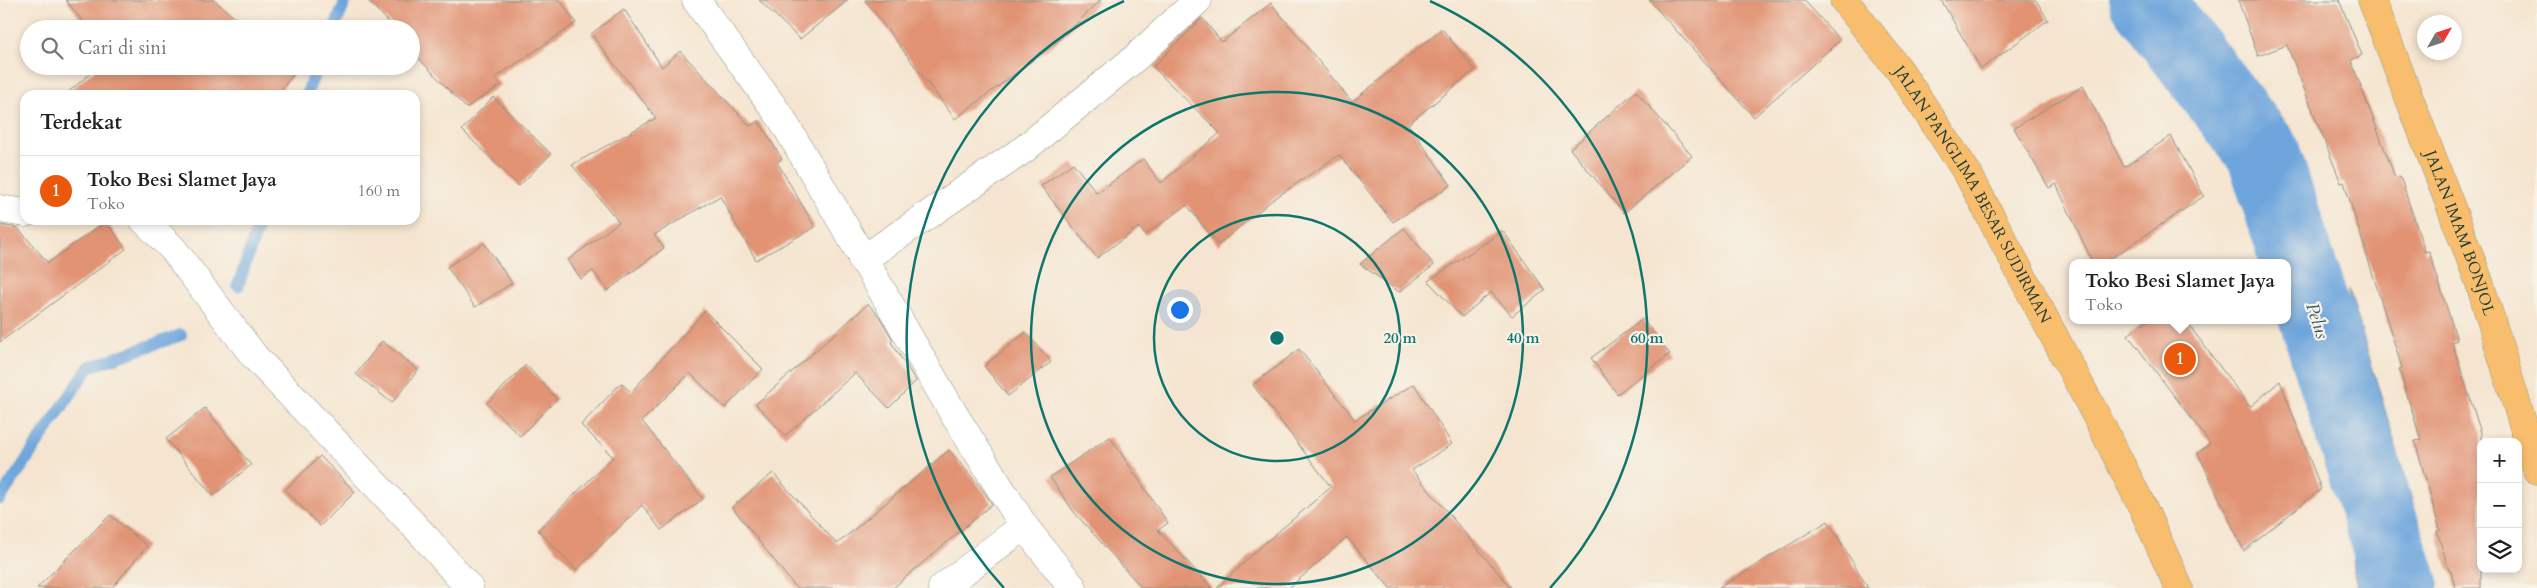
<!DOCTYPE html>
<html lang="id">
<head>
<meta charset="utf-8">
<style>
	body { margin:0; font-family:Cardo,serif; background:#f2f2f2; color:#222 }
	.controls { position:absolute; right:15px; bottom:15px; display:grid; overflow:hidden; border-radius:10px; box-shadow:0 2px 8px #0003 }
	.controls button { width:45px; height:45px; display:grid; place-items:center; padding:0; border:0; border-bottom:1px solid #e0e0e0; background:#fff; color:#222; font:25px sans-serif }
	.compass { position:absolute; left:2417px; top:15px; width:45px; height:45px; border-radius:50%; background:#fff; box-shadow:0 2px 8px #0003; rotate:51deg }
	.you { position:absolute; left:1179px; top:309px; width:18px; height:18px; margin:-12px; border:4px solid #fff; border-radius:50%; background:#1a73e8; box-shadow:0 0 0 8px #1a73e833 }
	.badge { display:grid; place-items:center; width:32px; height:32px; border-radius:50%; background:#ea580c; color:#fff; font-size:16px; font-weight:700 }
	.pin { position:absolute; translate:-50% -50%; border:2px solid #fff; box-shadow:0 1px 5px #0006 }
	.popup { position:absolute; left:2069px; top:259px; width:222px; height:65px; box-sizing:border-box; display:grid; place-content:center; border-radius:10px; background:#fff; filter:drop-shadow(0 1px 4px #0005); font-size:16px; white-space:nowrap; color:#767676 }
	.popup b { font-size:19px; color:#222 }
	.popup::after { content:''; position:absolute; left:50%; top:100%; margin-left:-10px; border:10px solid transparent; border-top-color:#fff }
	.list { margin:0; padding:0; list-style:none }
	h2 { display:flex; justify-content:space-between; align-items:center; height:65px; margin:0; padding:0 20px; font-size:21px }
	h2 small { font-size:16px; font-weight:400; color:#767676 }
	.list li { display:grid; grid-template-columns:32px 1fr auto; gap:15px; align-items:center; box-sizing:border-box; height:70px; padding:0 20px; border-top:1px solid #e0e0e0 }
	.list b { display:block; font-size:19px; white-space:nowrap }
	.list p { margin:0; font-size:16px; white-space:nowrap; color:#767676 }
	.list em { font-size:16px; font-style:normal; color:#767676 }
	.icon { flex:none; width:28px; height:28px; fill:none; stroke:currentColor; stroke-width:2; stroke-linecap:round; stroke-linejoin:round }
	.map { position:relative; flex:none; width:2537px; height:588px; overflow:hidden }
	.search { position:absolute; background:#fff; box-shadow:0 2px 8px #0003; left:20px; top:20px; width:400px; height:55px; display:flex; align-items:center; gap:12px; box-sizing:border-box; padding:0 18px; border-radius:28px; color:#767676; font-size:19px }
	.panel { position:absolute; background:#fff; box-shadow:0 2px 8px #0003; left:20px; top:90px; width:400px; height:135px; border-radius:15px }
	.map>svg:first-child { display:block }
	.water { fill:#6da5dc; stroke:#467188 }
	.lines { fill:none; stroke-linecap:round; stroke-linejoin:round }
	.stream { stroke:#6da5dc; stroke-width:12 }
	.river { stroke:#6da5dc; stroke-width:74 }
	.building { fill:#e19373 }
	.minor-casing { stroke:#8a9182; stroke-width:29 }
	.major-casing { stroke:#8a9182; stroke-width:29 }
	.highway-casing { stroke:#8a9182; stroke-width:29 }
	.minor { stroke:#fff; stroke-width:28 }
	.major { stroke:#f9be6d; stroke-width:28 }
	.highway { stroke:#f9be6d; stroke-width:28 }
	.ring { fill:none; stroke:#0f766e; stroke-width:2.5 }
	.labels { text-anchor:middle; dominant-baseline:central; stroke-width:4.5; stroke-linejoin:round; paint-order:stroke }
	.street-label { font-size:16px; fill:#1f3d34; stroke:#f7f3e8 }
	.water-label { font-size:18px; font-style:italic; fill:#365c66; stroke:#f7f3e8 }
	.centre { fill:#0f766e; stroke:#f7f3e8; stroke-width:2.5 }
	.ring-label { font-size:15px; text-anchor:middle; font-weight:bold; fill:#0f766e; stroke:#f7f3e8; stroke-width:4.5; stroke-linejoin:round; paint-order:stroke }
</style>
</head>
<body>
<div class="map">
<svg width="2537" height="588" viewBox="0 0 2537 588">
	<rect width="100%" height="100%" fill="#f7f3e8"/>
	<filter id="ink" filterUnits="userSpaceOnUse"><feTurbulence type="fractalNoise" baseFrequency=".02" numOctaves="2"/><feDisplacementMap in="SourceGraphic" scale="10" xChannelSelector="R" yChannelSelector="G"/><feConvolveMatrix kernelMatrix="1 2 1 2 8 2 1 2 1" color-interpolation-filters="sRGB"/></filter>
	<filter id="wash" filterUnits="userSpaceOnUse"><feTurbulence type="fractalNoise" baseFrequency=".0096" numOctaves="4" result="noise"/><feDisplacementMap in="SourceGraphic" scale="20" xChannelSelector="R" yChannelSelector="G"/><feGaussianBlur stdDeviation="1.12" result="paint"/><feColorMatrix in="noise" values="0 0 0 0 0 0 0 0 0 0 0 0 0 0 0 0 0 1.4 0 .05"/><feComposite in="paint" operator="in"/></filter>
	<g filter="url(#wash)">
		<rect width="100%" height="100%" fill="#f5e5d0"/>
		<path class="water" d="M2349,289L2438,588H2358L2354,576Z"/>
		<g class="lines">
			<g class="stream">
				<path d="M334,29L346,0"/>
				<path d="M306,95L318,66"/>
				<path d="M238,286L260,220"/>
				<path d="M0,499L89,367L181,335"/>
			</g>
			<path class="river" d="M2146,0L2263,152L2402,588"/>
		</g>
		<g id="blocks">
			<g class="building">
				<path d="M66,0H214L248,29H88Z"/>
				<path d="M367,0H560L576,23L495,78L501,85L466,108L411,50V29H396Z"/>
				<path d="M759,0H848L800,39Z"/>
				<path d="M865,0H1101L1057,42L955,119Z"/>
				<path d="M1649,0H1804L1840,40L1754,117Z"/>
				<path d="M1941,0H2036L2048,20L1981,69Z"/>
				<path d="M2238,0H2339L2362,55L2351,60L2395,177L2400,176L2425,252L2429,251L2457,340L2452,342L2481,433V588H2455L2451,571H2449L2437,531L2440,530L2415,441L2421,440L2399,369L2402,368L2344,182L2341,183L2287,45L2258,56Z"/>
				<path d="M1271,3L1352,102L1442,29L1475,70L1408,124L1451,185L1393,222L1339,155L1271,201L1218,245L1187,205L1145,235L1139,227L1097,258L1041,186L1073,163L1097,193L1143,159L1161,183L1220,133L1153,67L1202,18L1222,42Z"/>
				<path d="M624,9L662,67L680,51L750,126L759,121L782,159L777,162L815,227L756,260L720,196L654,235L664,248L607,291L593,271L581,279L568,260L619,222L572,165L656,118L591,34Z"/>
				<path d="M99,66H293L297,70L277,95H65Z"/>
				<path d="M2083,86L2124,167L2171,136L2204,196L2104,263H2093L2056,184L2049,188L2014,128Z"/>
				<path d="M1636,91L1692,156L1624,213L1570,149Z"/>
				<path d="M493,97L551,154L519,186L462,130Z"/>
				<path d="M106,221L126,249L0,342V225L18,228L48,263Z"/>
				<path d="M1404,228L1434,265L1399,292L1360,264Z"/>
				<path d="M1503,231L1545,290L1512,316L1491,292L1462,317L1428,281Z"/>
				<path d="M484,243L512,283L475,307L447,267Z"/>
				<path d="M868,304L879,316L893,340L891,342L916,381L889,408L855,373L785,436L756,404Z"/>
				<path d="M705,311L763,369L725,408L690,373L642,421L703,499L661,530L642,505L576,570L538,530L613,457L581,425L621,383L631,392Z"/>
				<path d="M1643,319L1670,354L1617,394L1591,358Z"/>
				<path d="M2148,320H2185L2250,407L2280,381L2321,489L2244,551L2198,453L2210,443L2128,335Z"/>
				<path d="M1026,332L1051,362L1008,396L984,366Z"/>
				<path d="M382,341L418,370L392,403L356,374Z"/>
				<path d="M1299,349L1355,420L1414,384L1452,444L1412,470L1511,588H1390L1347,537L1289,588H1217L1266,542L1331,487L1253,385Z"/>
				<path d="M526,365L557,399L520,436L487,403Z"/>
				<path d="M205,408L251,465L213,496L166,439Z"/>
				<path d="M1110,437L1168,523L1158,530L1212,588H1142L1074,512L1050,477Z"/>
				<path d="M949,450L982,489L992,504L893,588H796L732,507L773,473L837,544Z"/>
				<path d="M320,456L355,492L320,526L285,490Z"/>
				<path d="M110,515L147,546L112,588H37Z"/>
				<path d="M1828,521L1868,588H1719Z"/>
			</g>
		</g>
	</g>
	<g filter="url(#ink)">
		<use href="#blocks" fill-opacity="0" stroke="#8a9182" stroke-width="1"/>
		<g class="lines">
			<g class="minor-casing">
				<g id="minor">
					<path d="M696,0L782,119L955,416L1024,526L942,588"/>
					<path d="M0,209L25,213"/>
					<path d="M144,220L173,249L254,356L425,537L469,588"/>
					<path d="M862,260L1023,150L1134,59L1198,0"/>
					<path d="M1024,526L1073,588"/>
				</g>
			</g>
			<g class="major-casing">
				<g id="major">
					<path id="s1" d="M2372,0L2479,281L2537,470"/>
				</g>
			</g>
			<g class="highway-casing">
				<g id="highway">
					<path id="s2" d="M1844,0L1900,71L1968,174L2100,423L2143,508L2179,588"/>
				</g>
			</g>
			<use href="#minor" class="minor"/>
			<use href="#major" class="major"/>
			<use href="#highway" class="highway"/>
		</g>
	</g>
	<g class="ring">
		<circle cx="1277" cy="338" r="123"/>
		<circle cx="1277" cy="338" r="246"/>
		<path d="M1004 588A370 370 0 0 1 1124 1M1430 1A370 370 0 0 1 1550 588"/>
	</g>
	<g class="labels">
		<g class="street-label">
			<text stroke="none"><textPath href="#s2" startOffset="234">JALAN PANGLIMA BESAR SUDIRMAN</textPath></text>
			<text stroke="none"><textPath href="#s1" startOffset="249">JALAN IMAM BONJOL</textPath></text>
		</g>
		<g class="water-label">
			<text transform="translate(2317 321) rotate(72)">Pelus</text>
		</g>
	</g>
	<circle cx="1277" cy="338" r="8" class="centre"/>
	<g class="ring-label">
		<text x="1400" y="343">20 m</text>
		<text x="1523" y="343">40 m</text>
		<text x="1647" y="343">60 m</text>
	</g>
</svg>
<div class="controls">
<button>+</button>
<button>−</button>
<button><svg class="icon" aria-label="layers" viewBox="0 0 24 24"><path d="M12 4l9 5-9 5-9-5zM3 14l9 5 9-5"/></svg></button>
</div>
<svg class="compass" viewBox="-18 -18 36 36"><path d="M0-13l5 13h-10z" fill="#e53935"/><path d="M0 13l5-13h-10z" fill="#767676"/></svg>
<div class="you"></div>
<div class="pin badge" style="left:2180px;top:359px">1</div>
<div class="popup"><b>Toko Besi Slamet Jaya</b>Toko</div>
<div class="search"><svg class="icon" aria-label="search" viewBox="0 0 24 24"><circle cx="10" cy="10" r="6"/><path d="M15 15l6 6"/></svg>Cari di sini</div>
<section class="panel">
<h2>Terdekat<small></small></h2>
<ul class="list">
<li><span class="badge">1</span><div><b>Toko Besi Slamet Jaya</b><p>Toko</p></div><em>160 m</em></li>
</ul>
</section>
</div>
</body>
</html>
